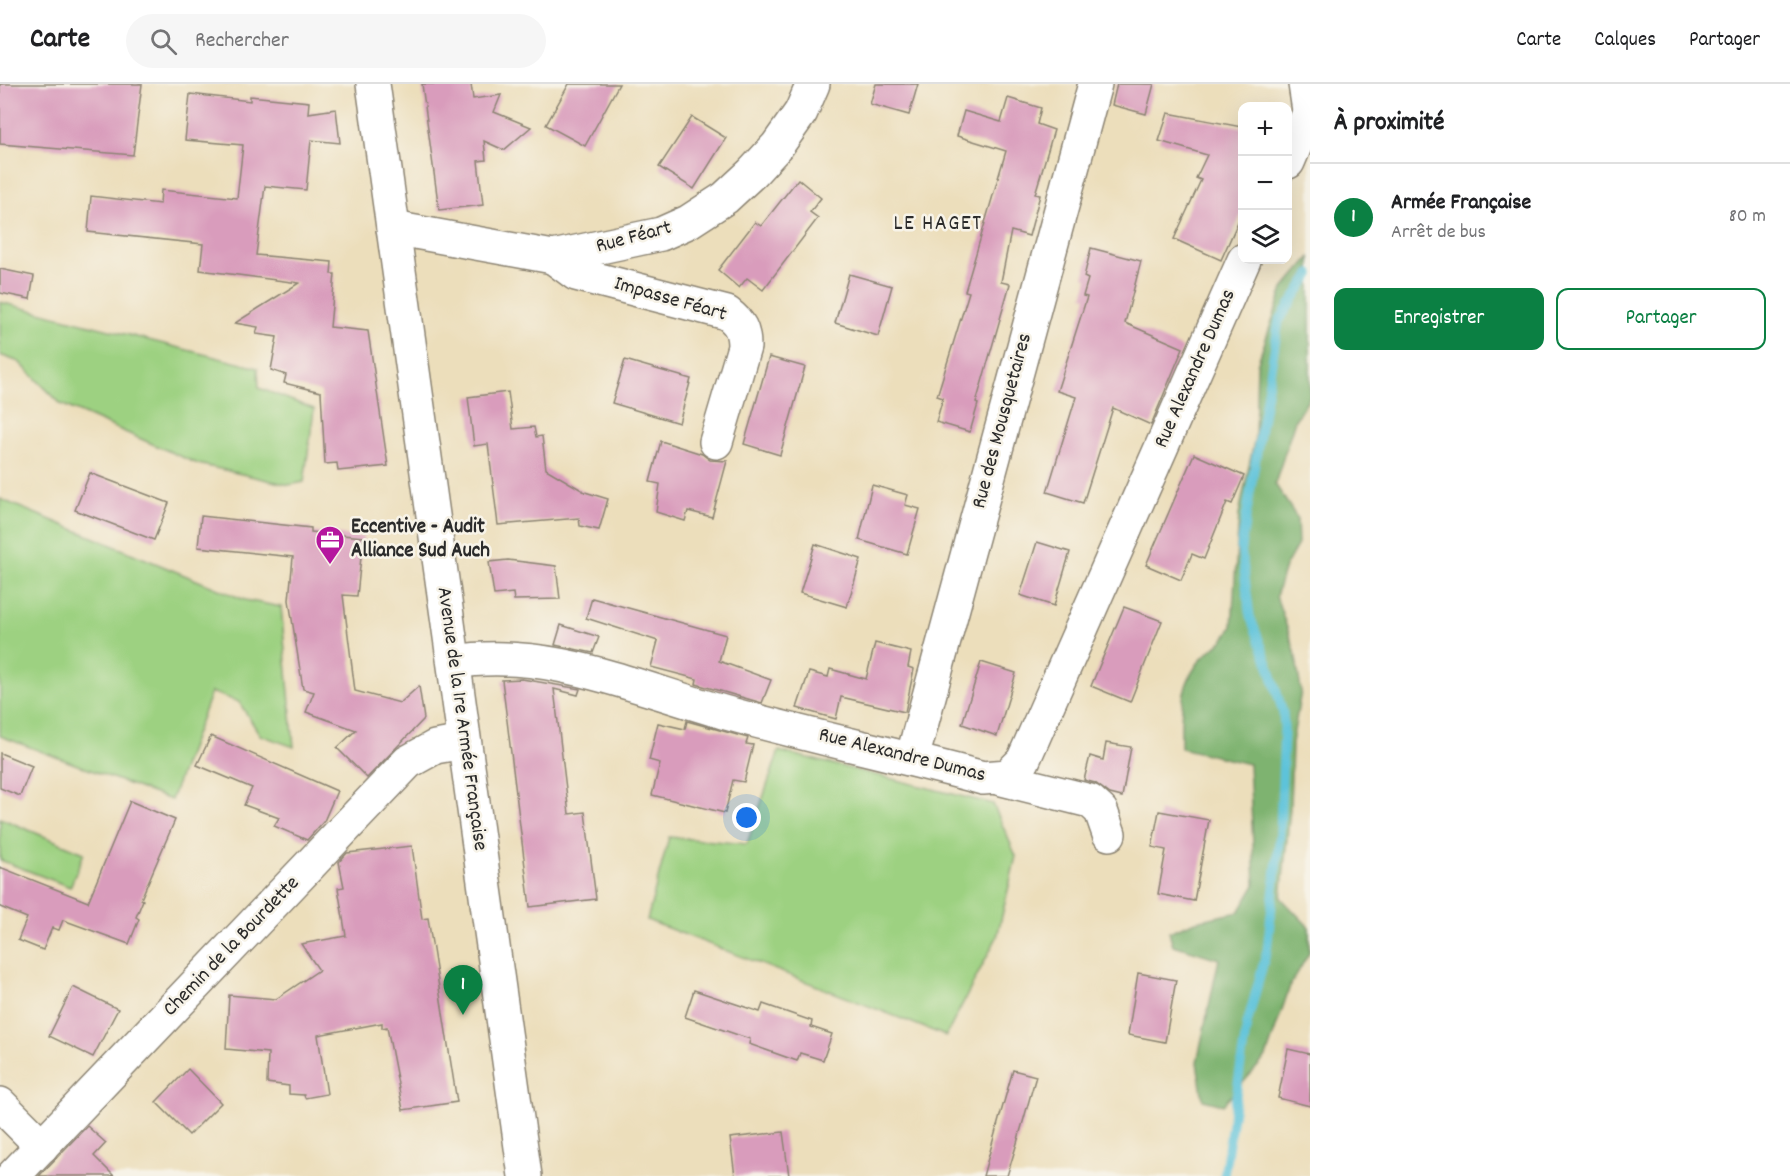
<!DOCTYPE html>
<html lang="fr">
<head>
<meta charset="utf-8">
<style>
	body { margin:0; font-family:Dekko,sans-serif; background:#f6f6f6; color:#202124 }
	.controls { position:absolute; right:18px; top:18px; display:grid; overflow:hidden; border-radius:12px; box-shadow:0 6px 24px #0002 }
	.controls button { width:54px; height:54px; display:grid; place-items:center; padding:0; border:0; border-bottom:2px solid #e0e0e0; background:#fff; color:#202124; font:30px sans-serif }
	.you { position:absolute; left:747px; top:734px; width:21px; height:21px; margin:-15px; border:4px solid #fff; border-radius:50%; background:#1a73e8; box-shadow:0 0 0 9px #1a73e833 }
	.badge { display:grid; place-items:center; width:39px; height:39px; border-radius:50%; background:#0b8043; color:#fff; font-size:20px; font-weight:700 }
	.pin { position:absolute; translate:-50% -50px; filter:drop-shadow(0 2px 3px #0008) }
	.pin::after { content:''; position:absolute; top:32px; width:21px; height:18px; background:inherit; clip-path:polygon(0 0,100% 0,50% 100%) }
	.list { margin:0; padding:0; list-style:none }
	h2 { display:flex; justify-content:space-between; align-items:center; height:78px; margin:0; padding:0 24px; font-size:26px }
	h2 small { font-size:20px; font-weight:400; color:#757577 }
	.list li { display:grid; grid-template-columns:39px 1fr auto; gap:18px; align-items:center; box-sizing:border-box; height:108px; padding:0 24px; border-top:2px solid #e0e0e0 }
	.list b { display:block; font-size:22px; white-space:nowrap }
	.list p { margin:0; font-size:20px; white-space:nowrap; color:#757577 }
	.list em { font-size:20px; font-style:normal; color:#757577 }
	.actions { display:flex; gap:12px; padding:18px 24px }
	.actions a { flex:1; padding:14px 0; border:2px solid #0b8043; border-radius:12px; text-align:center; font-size:21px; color:#0b8043 }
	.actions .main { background:#0b8043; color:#fff }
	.icon { flex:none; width:33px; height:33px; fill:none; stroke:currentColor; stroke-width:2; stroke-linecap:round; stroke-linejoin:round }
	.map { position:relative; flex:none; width:1310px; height:1092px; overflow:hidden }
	header { display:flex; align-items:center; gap:36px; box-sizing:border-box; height:84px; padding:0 30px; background:#fff; border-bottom:2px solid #e0e0e0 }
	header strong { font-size:28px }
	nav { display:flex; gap:33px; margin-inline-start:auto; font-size:21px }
	.search { width:420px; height:54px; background:#f6f6f6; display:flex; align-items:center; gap:15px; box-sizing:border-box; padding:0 21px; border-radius:33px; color:#757577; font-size:22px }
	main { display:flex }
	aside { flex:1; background:#fff }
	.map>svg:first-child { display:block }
	.green { fill:#9dd181; stroke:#647e56; stroke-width:1.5 }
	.forest { fill:#7eb36f; stroke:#546f4d; stroke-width:1.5 }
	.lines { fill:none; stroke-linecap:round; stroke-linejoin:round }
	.stream { stroke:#5dc3da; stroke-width:9 }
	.building { fill:#d99cbc }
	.street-casing { stroke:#8c8473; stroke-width:36 }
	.secondary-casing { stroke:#8c8473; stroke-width:36 }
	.street { stroke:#fff; stroke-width:33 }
	.secondary { stroke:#fff; stroke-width:33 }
	.labels { text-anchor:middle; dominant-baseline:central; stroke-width:5; stroke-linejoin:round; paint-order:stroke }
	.street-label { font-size:21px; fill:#2b2b2b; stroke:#f7f3e8 }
	.poi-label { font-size:21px; font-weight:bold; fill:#2b2b2b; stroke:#f7f3e8; text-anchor:start }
	.neighbourhood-label { font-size:22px; letter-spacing:1.5px; fill:#2b2b2b; stroke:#f7f3e8 }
</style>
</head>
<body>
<header>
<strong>Carte</strong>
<div class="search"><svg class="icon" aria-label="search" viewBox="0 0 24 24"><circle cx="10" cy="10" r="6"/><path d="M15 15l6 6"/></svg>Rechercher</div>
<nav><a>Carte</a><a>Calques</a><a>Partager</a></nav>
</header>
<main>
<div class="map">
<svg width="1310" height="1092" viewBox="0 0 1310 1092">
	<rect width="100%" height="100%" fill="#f7f3e8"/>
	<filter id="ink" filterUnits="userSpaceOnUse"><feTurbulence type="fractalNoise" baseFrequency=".0167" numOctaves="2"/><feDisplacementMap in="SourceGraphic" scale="12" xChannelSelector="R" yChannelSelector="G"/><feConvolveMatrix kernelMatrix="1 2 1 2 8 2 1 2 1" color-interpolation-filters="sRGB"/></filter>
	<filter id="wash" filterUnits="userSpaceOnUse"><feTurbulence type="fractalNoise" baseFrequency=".008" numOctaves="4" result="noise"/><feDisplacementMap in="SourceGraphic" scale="24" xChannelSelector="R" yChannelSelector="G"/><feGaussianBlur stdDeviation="1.35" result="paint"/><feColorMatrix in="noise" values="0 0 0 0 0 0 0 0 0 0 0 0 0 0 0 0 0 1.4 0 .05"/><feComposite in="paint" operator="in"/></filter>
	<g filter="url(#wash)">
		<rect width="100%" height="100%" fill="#ecdebb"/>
		<g class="green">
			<path d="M0,218L258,284L259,304L314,325L304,398L289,401L198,380L61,320L19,278L0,271Z"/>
			<path d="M0,415L245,516L281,523L294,663L260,651L239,618L211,608L171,716L0,652Z"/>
			<path d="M779,667L993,720L1016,772L997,853L946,952L647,836L669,753L747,760Z"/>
			<path d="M0,734L84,769L70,803L0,776Z"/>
		</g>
		<path class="forest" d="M1310,173V312L1295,336L1275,400L1297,434L1298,460L1285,483L1276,512L1295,567L1301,607L1292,659L1290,725L1281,814L1309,843V869L1290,902L1266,973L1223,1021L1203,1016L1197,978L1219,875L1173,861L1169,848L1196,837L1239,828L1255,801L1249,680L1181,664C1181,631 1178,599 1204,572C1216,560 1224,560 1232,542L1239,430L1255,353L1257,281L1283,205Z"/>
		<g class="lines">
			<path class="stream" d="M1224,1092L1247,940L1267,866L1280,749L1284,644L1283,629L1269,582L1250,532L1241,463L1279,237L1310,190"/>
		</g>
		<g id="blocks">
			<g class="building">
				<path d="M0,0H142L133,71L0,60Z"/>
				<path d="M422,0H471L473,15L501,11L494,28L531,43L504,66L484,57L486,76L478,77L483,121L439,126Z"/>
				<path d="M569,0H619L585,62L546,41Z"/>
				<path d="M876,0H918L909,31L870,20Z"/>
				<path d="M1117,0H1154L1146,30L1112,21Z"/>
				<path d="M190,10L250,17V12L309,18L308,29L336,25L340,59L311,56L306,106L265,102L256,171L332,178L331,190H335L330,243L368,247L388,382L338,387L337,379L325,380L321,308L284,299L286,291L271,286L277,253L256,250L258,243L235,239L299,199L200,186L203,160L88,148L91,112L160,120L161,106L237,114L243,61L185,56Z"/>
				<path d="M1008,14L1041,24L1037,40L1054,46L1035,110L1040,111L1029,152L1011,147L1001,198L1010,200L976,319L978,320L970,348L936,338L943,314L937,312L969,208L965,207L1006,67L957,52L964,27L1001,38Z"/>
				<path d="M1168,29L1242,43V129L1221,176L1174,155L1201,96L1196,94L1207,71L1159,57Z"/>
				<path d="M692,33L726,54L694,105L659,83Z"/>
				<path d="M798,95L821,114L810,128L818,134L763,206L747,194L739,204L718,186L755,138L761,142Z"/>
				<path d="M1091,164L1141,177L1125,239L1183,264L1151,341L1113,324L1083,419L1047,408L1076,313L1057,307L1087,213L1083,212L1088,195L1084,193Z"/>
				<path d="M0,185L34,192L30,215L0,209Z"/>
				<path d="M849,190L892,202L878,252L835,239Z"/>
				<path d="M769,273L805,283L780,371L744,360Z"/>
				<path d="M625,276L691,295L679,339L612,319Z"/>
				<path d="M508,308L513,345L534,343L536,353L542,352L546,385L585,408L608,415L599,446L580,442L579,434L498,441L488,360L474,362L468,313Z"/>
				<path d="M661,357L702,370L710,376L727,377L712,433L688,427L685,437L656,428L660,400L650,398Z"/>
				<path d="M1194,370L1244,392L1232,420L1227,418L1204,475L1192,470L1181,496L1146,481Z"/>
				<path d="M90,389L169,419L154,456L75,426Z"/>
				<path d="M872,401L908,411L905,421L920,425L907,470L859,456Z"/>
				<path d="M201,432L311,444V448L363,453L357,512L343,511L355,607L400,619L419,602L424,635L367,694L337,664L356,646L306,628L314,608L303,605L289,516L293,473L198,463Z"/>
				<path d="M1037,458L1070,468L1054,522L1020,511Z"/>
				<path d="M815,460L861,475L847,523L800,509Z"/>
				<path d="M508,476L556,482L560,515L514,516L513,509L494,511L489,478Z"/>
				<path d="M592,514L726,551L719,577L771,596L762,619L696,600L697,595L651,583L658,557L586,534Z"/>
				<path d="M1124,523L1162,537L1130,618L1091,602Z"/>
				<path d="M561,541L599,553L593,569L555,561Z"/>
				<path d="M875,559L911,568L908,583L914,585L905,628L841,613L836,635L797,624L809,588L828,593L830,585L866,595Z"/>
				<path d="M981,578L1016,589L997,652L962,640Z"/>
				<path d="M522,595L580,605L578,611L554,605L569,730L585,728L596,815L530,823L502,596Z"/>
				<path d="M687,637L748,654L746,660L753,661L744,698L733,696L725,729L652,711L660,679L649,676L658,639L685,645Z"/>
				<path d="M211,652L337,707L324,737L307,756L274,742L279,734L244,721L252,704L197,681Z"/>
				<path d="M1106,659L1131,663L1122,713L1110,710L1095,699L1084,696L1090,672L1103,676Z"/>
				<path d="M0,669L32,682L20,712L0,704Z"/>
				<path d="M130,717L175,736L141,815L143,816L136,833L139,835L129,860L63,836L59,846L52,844L43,866L18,856L27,834L0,823V783L88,818Z"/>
				<path d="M1159,727L1209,736L1194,817L1158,810L1166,766L1152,763Z"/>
				<path d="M412,762L422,835L428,834L457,1018L403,1026L387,943L382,944V939L318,951L327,1010L305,1014L304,1011L289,1010V1002L267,999L268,969L226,965L229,911L276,915L319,886L301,860L346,852L338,804L344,803L339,778L347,769Z"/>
				<path d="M1138,889L1176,896L1165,958L1128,951Z"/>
				<path d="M73,903L118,925L93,973L49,952Z"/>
				<path d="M694,906L760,928L763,920L812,937L811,943L832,950L823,976L800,969L797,977L749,960L750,955L685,933Z"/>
				<path d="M1288,965L1310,970V1022L1278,1014Z"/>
				<path d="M188,985L221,1019L189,1051L156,1018Z"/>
				<path d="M1013,986L1036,992L1017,1059L1007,1092H983Z"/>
				<path d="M87,1042L106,1059L94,1072L114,1092H39Z"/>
				<path d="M783,1048L789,1092H735L730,1054Z"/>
			</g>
		</g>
	</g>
	<g filter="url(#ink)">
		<use href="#blocks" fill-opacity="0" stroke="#8c8473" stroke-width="1.5"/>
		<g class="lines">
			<g class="street-casing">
				<g id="street">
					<path d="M1305,0L1310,33"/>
					<path d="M1288,78L1309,29"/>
					<path d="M393,144L553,173L661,150L688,138L725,114L752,89L777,62L801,28L813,0"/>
					<path d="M553,173L576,190L727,229C740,239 744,246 744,263L716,358"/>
					<path d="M454,578C548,563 634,603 723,628C809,652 897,671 983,694L1008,692L1023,677L1244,176"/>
					<path d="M912,675L1095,0"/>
					<path d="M998,694L1090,717L1101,727L1109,750"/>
					<path d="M0,1020L42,1062"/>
					<path d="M13,1092L408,678L435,663L464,658"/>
				</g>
			</g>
			<g class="secondary-casing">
				<path id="secondary" d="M373,0L525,1092"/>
			</g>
			<use href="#street" class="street"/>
			<use href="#secondary" class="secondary"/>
		</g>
	</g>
	<defs>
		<g id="office-pin" transform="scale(1.5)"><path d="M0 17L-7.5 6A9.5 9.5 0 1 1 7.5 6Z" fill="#b5179e" stroke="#f7f3e8"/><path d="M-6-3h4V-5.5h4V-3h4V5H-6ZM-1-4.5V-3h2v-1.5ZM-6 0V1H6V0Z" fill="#fff"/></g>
	</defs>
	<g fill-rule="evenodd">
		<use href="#office-pin" x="330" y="456"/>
	</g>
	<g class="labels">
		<g class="street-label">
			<text transform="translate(634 154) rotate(-15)">Rue Féart</text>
			<text transform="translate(670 216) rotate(16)">Impasse Féart</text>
			<text transform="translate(1196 285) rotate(-66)">Rue Alexandre Dumas</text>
			<text transform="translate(1003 337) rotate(-75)">Rue des Mousquetaires</text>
			<text transform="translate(461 635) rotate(82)">Avenue de la 1re Armée Française</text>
			<text transform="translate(902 672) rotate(14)">Rue Alexandre Dumas</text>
			<text transform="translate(232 863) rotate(-46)">Chemin de la Bourdette</text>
		</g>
		<g class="poi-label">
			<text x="351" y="444">Eccentive - Audit<tspan x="351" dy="24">Alliance Sud Auch</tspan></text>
		</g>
		<g class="neighbourhood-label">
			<text x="938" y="140">LE HAGET</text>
		</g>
	</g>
</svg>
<div class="controls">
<button>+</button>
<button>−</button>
<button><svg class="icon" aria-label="layers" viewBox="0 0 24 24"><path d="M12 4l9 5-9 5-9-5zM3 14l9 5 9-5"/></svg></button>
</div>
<div class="you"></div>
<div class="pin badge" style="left:463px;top:931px">1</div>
</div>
<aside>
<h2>À proximité<small></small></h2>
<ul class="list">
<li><span class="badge">1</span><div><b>Armée Française</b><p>Arrêt de bus</p></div><em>80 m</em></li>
</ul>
<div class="actions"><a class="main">Enregistrer</a><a>Partager</a></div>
</aside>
</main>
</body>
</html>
